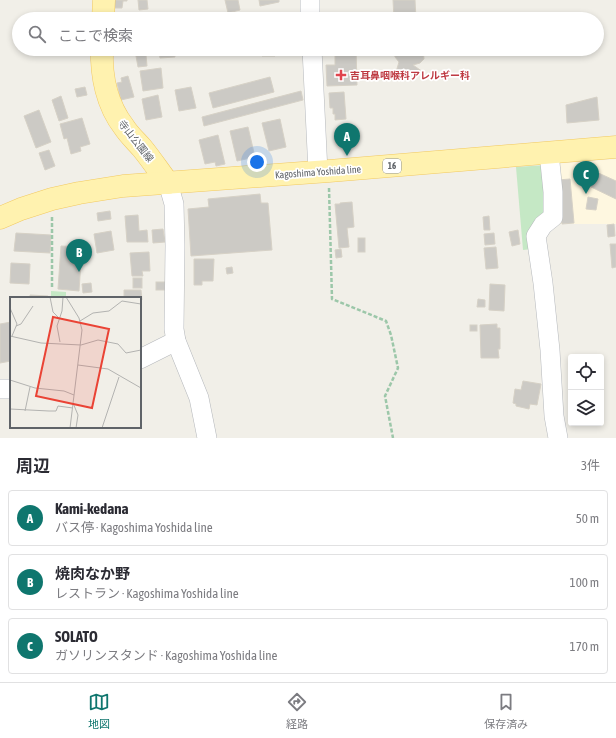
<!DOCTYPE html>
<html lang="ja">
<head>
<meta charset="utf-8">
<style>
	body { margin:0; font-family:"Asap Condensed","Noto Sans JP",sans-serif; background:#f2f2f3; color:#2b2b33 }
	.controls { position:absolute; right:12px; bottom:12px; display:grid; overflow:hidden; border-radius:4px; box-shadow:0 2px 6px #0003 }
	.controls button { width:36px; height:36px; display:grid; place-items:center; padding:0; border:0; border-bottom:1px solid #e1e1e2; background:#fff; color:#2b2b33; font:20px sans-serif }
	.you { position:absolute; left:257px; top:162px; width:14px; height:14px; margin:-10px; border:3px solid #fff; border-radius:50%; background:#1a73e8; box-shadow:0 0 0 6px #1a73e833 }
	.badge { display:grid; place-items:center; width:26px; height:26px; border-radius:50%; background:#0f766e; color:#fff; font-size:13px; font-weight:700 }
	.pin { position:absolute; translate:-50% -33px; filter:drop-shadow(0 1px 2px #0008) }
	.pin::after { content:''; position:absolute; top:21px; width:14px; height:12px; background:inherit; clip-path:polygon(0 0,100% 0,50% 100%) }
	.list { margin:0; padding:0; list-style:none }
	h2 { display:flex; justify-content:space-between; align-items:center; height:52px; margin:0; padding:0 16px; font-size:17px }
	h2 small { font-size:13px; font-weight:400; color:#7c7c81 }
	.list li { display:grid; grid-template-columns:26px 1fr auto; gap:12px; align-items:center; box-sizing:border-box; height:56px; margin:0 8px 8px; padding:0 8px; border:1px solid #e1e1e2; border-radius:4px }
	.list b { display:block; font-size:15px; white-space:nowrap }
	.list p { margin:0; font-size:13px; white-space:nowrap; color:#7c7c81 }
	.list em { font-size:13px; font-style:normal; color:#7c7c81 }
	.icon { flex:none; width:22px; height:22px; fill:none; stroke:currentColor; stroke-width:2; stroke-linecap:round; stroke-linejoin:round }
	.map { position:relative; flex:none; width:616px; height:438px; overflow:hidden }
	.search { position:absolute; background:#fff; box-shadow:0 2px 6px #0003; left:12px; right:12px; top:12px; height:44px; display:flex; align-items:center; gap:10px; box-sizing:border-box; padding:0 14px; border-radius:22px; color:#7c7c81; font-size:15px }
	.sheet { height:244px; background:#fff }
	nav { display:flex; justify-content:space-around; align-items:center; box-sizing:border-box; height:56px; border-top:1px solid #e1e1e2; background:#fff; font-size:11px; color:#7c7c81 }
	nav a { display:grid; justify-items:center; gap:2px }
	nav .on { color:#0f766e }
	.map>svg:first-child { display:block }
	.commercial { fill:#fef7e0 }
	.green { fill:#c5e8c5 }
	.building { fill:#cccac5; stroke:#d6d1c6 }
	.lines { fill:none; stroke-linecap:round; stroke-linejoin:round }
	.minor-casing { stroke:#b5b8bc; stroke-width:20 }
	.major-casing { stroke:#f2c960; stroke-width:23 }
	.path { stroke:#9cc7a9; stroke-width:2.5; stroke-dasharray:4 2; stroke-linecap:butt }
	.minor { stroke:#fff; stroke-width:19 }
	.major { stroke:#fff2af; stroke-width:22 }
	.health-dot { fill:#e0444e; stroke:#fff; stroke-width:1.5 }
	.labels { text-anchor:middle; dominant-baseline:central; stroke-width:3.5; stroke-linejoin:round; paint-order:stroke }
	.shield { fill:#fff; stroke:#8f9295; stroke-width:1 }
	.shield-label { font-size:9px; font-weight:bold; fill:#5f6368 }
	.health-label { font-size:10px; font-weight:bold; fill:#be3a42; stroke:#fff; text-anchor:start }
	.street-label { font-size:10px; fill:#5f6368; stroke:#fff }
	.inset-road { fill:none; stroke:#b3b3b1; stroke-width:1 }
	.view { fill:#ea4335; fill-opacity:0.15; stroke:#ea4335; stroke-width:2 }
	.inset-edge { fill:none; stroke:#5f6368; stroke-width:2 }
</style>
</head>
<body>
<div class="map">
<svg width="616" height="438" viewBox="0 0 616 438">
	<rect width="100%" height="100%" fill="#f1efe8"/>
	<path class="commercial" d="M616,159V224H557L554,164Z"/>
	<g class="green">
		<path d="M547,165L551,194L532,249L523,250L516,167Z"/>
		<path d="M51,291L66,292V298H51Z"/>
	</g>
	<g class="building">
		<path d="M113,0H127V1H123L122,8H112Z"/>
		<path d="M138,0H147L148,9L139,10Z"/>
		<path d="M225,0H238L240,10L228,13Z"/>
		<path d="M259,0H279V2L260,6Z"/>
		<path d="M393,0H415L416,19H394Z"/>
		<path d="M136,13L138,19H128L127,16Z"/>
		<path d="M196,15L197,19H189L188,16Z"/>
		<rect x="203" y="16" width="7" height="3"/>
		<path d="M256,49H275V56H262V54H256Z"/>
		<path d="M335,49H356L357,85L327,86L326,65H335Z"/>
		<path d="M394,49H423L424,59L420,63L413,65L423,72H396L399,62L395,57Z"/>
		<path d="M174,50L175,57L160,58L159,52Z"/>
		<path d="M146,55L147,66L138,67L136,56Z"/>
		<path d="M161,68L163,88L143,91L140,71Z"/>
		<path d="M128,76L134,97L121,100L117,83L122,82L121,78Z"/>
		<path d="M270,77L274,92L213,108L209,93Z"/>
		<path d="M85,87L87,95L77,97L75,89Z"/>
		<path d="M191,87L196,108L179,111L175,90Z"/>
		<path d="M301,91L303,100L204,126L202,117Z"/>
		<path d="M344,92L346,119L335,120V114H333V108H330L329,93Z"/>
		<path d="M158,95L162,117L146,120L142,99Z"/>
		<path d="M61,96L68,118L59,121L52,100Z"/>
		<path d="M597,97L599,120L567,123L566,105Z"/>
		<path d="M39,110L51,142L36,148L24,116Z"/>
		<path d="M82,118L90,144L80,147L81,151L71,154L67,138L64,139L60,124Z"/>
		<path d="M280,119L286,147L269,151L262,123Z"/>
		<path d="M248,127L255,157L237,161L230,131Z"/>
		<path d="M218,135L225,164L216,166L215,162L205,164L199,140Z"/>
		<path d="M49,150L55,166L45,170L39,153Z"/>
		<path d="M594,171L616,181V199L587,185Z"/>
		<path d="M570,179L574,223L562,224L558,180Z"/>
		<path d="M260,194L261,203H268L272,250L191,256L188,209L209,207L208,199Z"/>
		<path d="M588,197L598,199L596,210L586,209Z"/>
		<path d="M352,202L354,227L347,228L349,247L339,248L335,204H340V203Z"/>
		<path d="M110,211L111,219L98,221L97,213Z"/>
		<path d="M138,215L139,231L147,230L148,242H127L125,216Z"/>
		<path d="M489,216L490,230H484L483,217Z"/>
		<path d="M614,224L615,236L608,237L607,225Z"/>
		<path d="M163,229L165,242L153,243L152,230Z"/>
		<path d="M518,230L520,244L512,246L509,232Z"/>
		<path d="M111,231L114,250L97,253L94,234Z"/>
		<path d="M16,233L51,235L50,253L14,251Z"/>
		<path d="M494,233L495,244L485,245L484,234Z"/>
		<rect x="358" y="238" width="7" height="14"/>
		<path d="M610,244H616V267L612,268Z"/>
		<path d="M61,246L82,247L79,291L58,289Z"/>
		<path d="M496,247L498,268L486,269L484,248Z"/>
		<path d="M341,249L342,257L336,258L335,250Z"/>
		<path d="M149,252L150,271H142L143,276H132L130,253Z"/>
		<path d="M194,259H214L213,281H202V285H194Z"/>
		<path d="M11,263L30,264L29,284L10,283Z"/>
		<path d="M232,267L233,273L227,274L226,268Z"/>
		<rect x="133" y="278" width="9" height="10"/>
		<rect x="156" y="282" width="9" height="8"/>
		<path d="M91,283L92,292L83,293L82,284Z"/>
		<path d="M490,284L505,285L504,311L489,310Z"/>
		<path d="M124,290H141L142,300H140V298H124Z"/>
		<path d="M30,295L48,296V298H30Z"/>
		<path d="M478,299L485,300V307H477Z"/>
		<path d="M11,322V361L0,363V324Z"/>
		<path d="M497,324V328H500V349H498L499,358H481L480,325Z"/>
		<rect x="470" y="325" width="7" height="6"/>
		<path d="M523,381L541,384L537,405L530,404L529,409L516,406V404L513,403L515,389L521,390Z"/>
	</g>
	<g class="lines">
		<g class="minor-casing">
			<g id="minor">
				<path d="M310,0V19"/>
				<path d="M312,49L318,172"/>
				<path d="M549,153L553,192V217L543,225L536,236L543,283L550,350L554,416L558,438"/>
				<path d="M168,183L174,204L175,246L174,329L176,341L199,398L207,438"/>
				<path d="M140,359L176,341"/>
				<path d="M0,389H11"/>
			</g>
		</g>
		<g class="major-casing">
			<g id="major">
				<path d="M103,19L104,0"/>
				<path d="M102,49C101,76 107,105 124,127C129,135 136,141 142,148C151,159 159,171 168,183"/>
				<path d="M0,218L21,209L52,199L79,193L123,186L329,171L616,147"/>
			</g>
		</g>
		<g class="path">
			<path d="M329,188L332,299L386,321L391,335L398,368L385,396L393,438"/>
			<path d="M52,287V217"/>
		</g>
		<use href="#minor" class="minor"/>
		<use href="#major" class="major"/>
	</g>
	<path class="health-dot" d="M339 69h4v4h4v4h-4v4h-4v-4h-4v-4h4z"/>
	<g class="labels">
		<rect class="shield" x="383" y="159" width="18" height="14" rx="3"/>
		<g class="shield-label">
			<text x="392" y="166">16</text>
		</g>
		<g class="health-label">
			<text x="350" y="75">吉耳鼻咽喉科アレルギー科</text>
		</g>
		<g class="street-label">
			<text transform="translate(136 141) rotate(52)">寺山公園線</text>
			<text transform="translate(318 172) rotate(-4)">Kagoshima Yoshida line</text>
		</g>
	</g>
	<g transform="translate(10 297)">
		<rect width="131" height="131" fill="#f1efe8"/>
		<path class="inset-road" d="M40,0L43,15L49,21M56,0L69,21L72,33L60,131M0,11L7,27L2,39M70,24L83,16L99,14L112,4L131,7M6,29L11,27L23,9M0,39L31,46L71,48M50,45L47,29L52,14L53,0M71,48L88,43L108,47L116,56L131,53M68,68L98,72L131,91M0,83L25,91L54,94L64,98M63,106L68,118L66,131M0,112L39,114H46L48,109L63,111M15,114L20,90M92,131L109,80"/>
		<path class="view" d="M43,20L99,32L82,111L26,99Z"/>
		<rect width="131" height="131" class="inset-edge"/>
	</g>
</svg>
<div class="controls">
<button><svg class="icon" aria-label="locate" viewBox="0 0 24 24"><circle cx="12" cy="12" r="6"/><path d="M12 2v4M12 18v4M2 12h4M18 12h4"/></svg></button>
<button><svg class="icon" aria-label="layers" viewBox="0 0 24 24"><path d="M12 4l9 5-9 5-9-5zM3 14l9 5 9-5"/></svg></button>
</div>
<div class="you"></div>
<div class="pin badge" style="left:347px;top:156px">A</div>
<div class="pin badge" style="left:79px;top:272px">B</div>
<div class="pin badge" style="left:586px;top:194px">C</div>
<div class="search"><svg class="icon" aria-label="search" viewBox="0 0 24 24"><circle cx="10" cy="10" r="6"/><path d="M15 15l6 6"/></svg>ここで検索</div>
</div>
<section class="sheet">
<h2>周辺<small>3件</small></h2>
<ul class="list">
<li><span class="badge">A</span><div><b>Kami-kedana</b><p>バス停 · Kagoshima Yoshida line</p></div><em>50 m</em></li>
<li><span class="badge">B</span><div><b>焼肉なか野</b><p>レストラン · Kagoshima Yoshida line</p></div><em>100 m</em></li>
<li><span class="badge">C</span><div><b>SOLATO</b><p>ガソリンスタンド · Kagoshima Yoshida line</p></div><em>170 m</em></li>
</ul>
</section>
<nav>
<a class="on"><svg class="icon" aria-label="map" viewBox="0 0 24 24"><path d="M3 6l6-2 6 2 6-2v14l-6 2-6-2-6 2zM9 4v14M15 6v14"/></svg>地図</a>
<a><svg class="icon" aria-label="directions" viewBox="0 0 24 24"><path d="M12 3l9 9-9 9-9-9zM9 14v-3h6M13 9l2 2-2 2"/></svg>経路</a>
<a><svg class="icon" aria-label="saved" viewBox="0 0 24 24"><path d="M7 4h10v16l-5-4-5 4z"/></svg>保存済み</a>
</nav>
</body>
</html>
